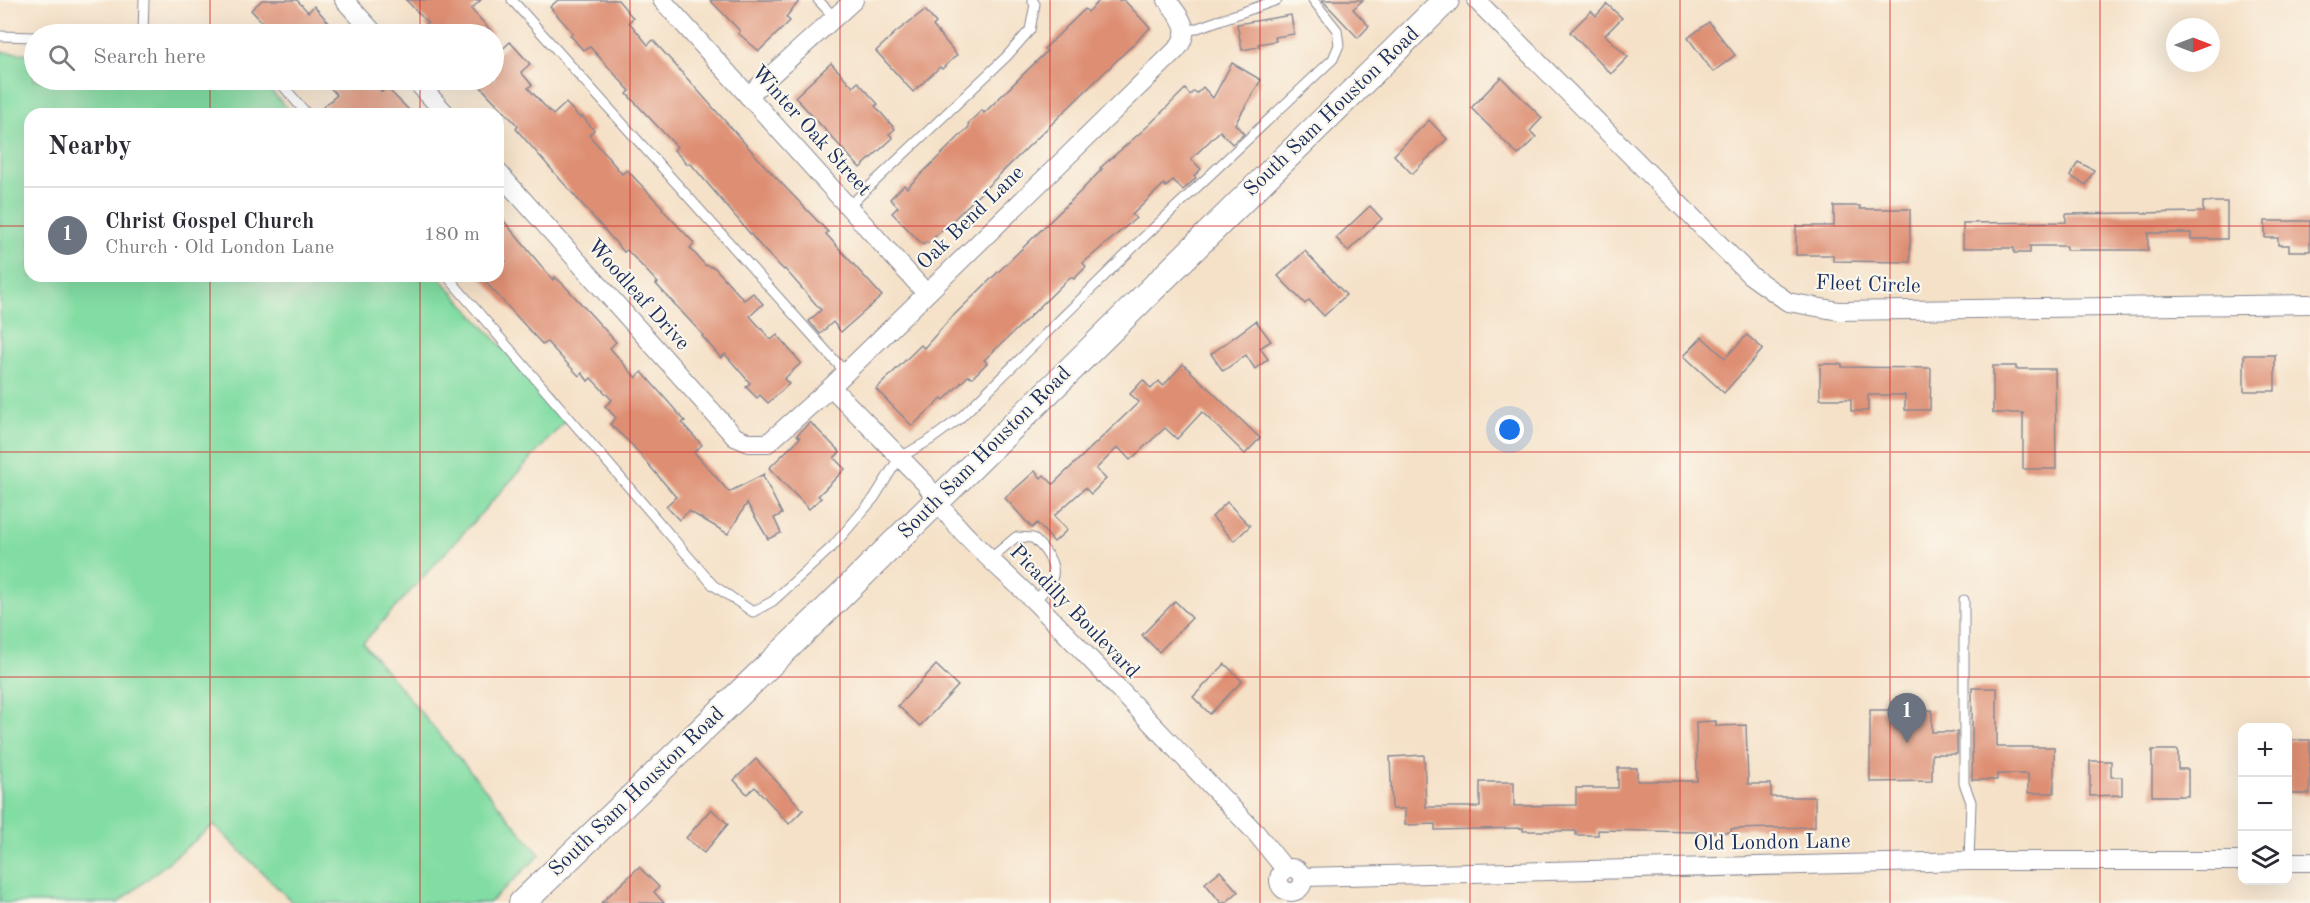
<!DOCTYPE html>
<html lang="en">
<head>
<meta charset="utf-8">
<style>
	body { margin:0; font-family:"Old Standard TT",serif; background:#f7f7f7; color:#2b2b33 }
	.controls { position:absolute; right:18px; bottom:18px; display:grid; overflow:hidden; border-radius:12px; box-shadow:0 6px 24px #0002 }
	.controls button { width:54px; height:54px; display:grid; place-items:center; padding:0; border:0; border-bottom:2px solid #e1e1e2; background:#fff; color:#2b2b33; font:30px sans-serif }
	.compass { position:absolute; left:2166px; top:18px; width:54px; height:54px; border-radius:50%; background:#fff; box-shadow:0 6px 24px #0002; rotate:90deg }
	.you { position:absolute; left:1510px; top:430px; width:21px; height:21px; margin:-15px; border:4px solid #fff; border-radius:50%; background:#1a73e8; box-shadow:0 0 0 9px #1a73e833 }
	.badge { display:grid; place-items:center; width:39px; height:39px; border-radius:50%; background:#2563eb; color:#fff; font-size:20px; font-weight:700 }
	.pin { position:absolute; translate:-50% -50px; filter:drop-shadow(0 2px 3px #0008) }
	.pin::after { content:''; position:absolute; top:32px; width:21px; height:18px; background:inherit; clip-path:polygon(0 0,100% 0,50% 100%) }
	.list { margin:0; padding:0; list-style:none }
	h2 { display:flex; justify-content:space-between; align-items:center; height:78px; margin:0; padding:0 24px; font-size:26px }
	h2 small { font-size:20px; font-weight:400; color:#7c7c81 }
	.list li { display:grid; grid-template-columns:39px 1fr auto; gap:18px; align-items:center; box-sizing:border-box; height:96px; padding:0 24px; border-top:2px solid #e1e1e2 }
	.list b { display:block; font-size:22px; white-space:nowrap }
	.list p { margin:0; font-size:20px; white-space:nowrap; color:#7c7c81 }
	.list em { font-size:20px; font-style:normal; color:#7c7c81 }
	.icon { flex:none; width:33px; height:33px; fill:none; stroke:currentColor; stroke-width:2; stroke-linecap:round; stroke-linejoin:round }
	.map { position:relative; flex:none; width:2310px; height:903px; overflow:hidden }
	.search { position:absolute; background:#fff; box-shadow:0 6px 24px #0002; left:24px; top:24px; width:480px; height:66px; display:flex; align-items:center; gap:15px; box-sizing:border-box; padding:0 21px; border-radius:33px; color:#7c7c81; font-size:22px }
	.panel { position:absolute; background:#fff; box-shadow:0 6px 24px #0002; left:24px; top:108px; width:480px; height:174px; border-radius:18px }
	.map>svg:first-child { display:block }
	.green { fill:#82dda3; stroke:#4e8680; stroke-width:1.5 }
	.building { fill:#de8f73 }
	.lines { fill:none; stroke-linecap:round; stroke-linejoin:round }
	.lane-casing { stroke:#888893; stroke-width:11 }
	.street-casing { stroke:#888893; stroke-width:20 }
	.secondary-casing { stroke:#888893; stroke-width:28 }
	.lane { stroke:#fff; stroke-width:9 }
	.street { stroke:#fff; stroke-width:18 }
	.secondary { stroke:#fff; stroke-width:26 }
	.grid { fill:none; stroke:#d62828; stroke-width:1.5; stroke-opacity:0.55 }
	.labels { text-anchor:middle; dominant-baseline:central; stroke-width:4.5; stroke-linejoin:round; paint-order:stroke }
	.street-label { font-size:21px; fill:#1b2f5e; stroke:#fbf7ec }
</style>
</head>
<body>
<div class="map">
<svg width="2310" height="903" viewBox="0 0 2310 903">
	<rect width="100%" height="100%" fill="#fbf7ec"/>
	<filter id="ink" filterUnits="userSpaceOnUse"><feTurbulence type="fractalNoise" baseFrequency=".0167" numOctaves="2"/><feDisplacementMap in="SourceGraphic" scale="12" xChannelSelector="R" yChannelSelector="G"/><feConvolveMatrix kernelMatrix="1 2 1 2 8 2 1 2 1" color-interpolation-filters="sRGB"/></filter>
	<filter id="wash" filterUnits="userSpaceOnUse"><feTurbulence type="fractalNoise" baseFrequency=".008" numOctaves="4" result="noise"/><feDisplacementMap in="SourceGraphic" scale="24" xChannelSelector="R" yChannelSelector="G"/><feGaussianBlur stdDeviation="1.35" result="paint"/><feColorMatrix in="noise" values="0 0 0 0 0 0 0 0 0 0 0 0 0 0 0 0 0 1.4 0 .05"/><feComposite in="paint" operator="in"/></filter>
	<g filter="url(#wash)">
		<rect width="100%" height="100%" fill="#f5e1c8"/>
		<path class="green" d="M0,52L34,54V80H261L292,114H30V276H438L567,419L363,643L540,855L489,903H293L214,825L118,903H0Z"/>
		<g id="blocks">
			<g class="building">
				<path d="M262,0H297L308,12L314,6L330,24L318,34H273L251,10Z"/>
				<path d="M406,0H481L471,9L494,34H433L425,25L428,23Z"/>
				<path d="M558,0H618L633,18L629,22L648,45L653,40L765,166L828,232L826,234L882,296L841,332L833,322L820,334L809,321L821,310L785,269L784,270L764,250L691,164H687L674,150L677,147L627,94L630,91L590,47L583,50L570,35L573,33L550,7Z"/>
				<path d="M710,0H800L786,17L790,21L759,51L738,33L740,31Z"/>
				<path d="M1100,0H1124L1150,28L951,222L928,243L926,242L923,245L892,213L898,207L890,199L904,185L907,188L969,127L968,124L982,110L984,113L1047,51L1044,49L1085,9L1088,12Z"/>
				<path d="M1322,0H1363L1353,9L1369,26L1358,38Z"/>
				<path d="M1607,4L1622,18L1605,35L1628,57L1611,74L1570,32L1591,11L1596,16Z"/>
				<path d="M925,10L936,23L933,26L957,55L942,69L940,67L913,92L876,51L896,32Z"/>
				<path d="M1291,15L1294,34L1275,37L1276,41L1258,44L1259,47L1242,50L1237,24Z"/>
				<path d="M1709,22L1735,55L1713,72L1688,38Z"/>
				<path d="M510,42L530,64L521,72L532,85L528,88L553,115L566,103L580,118L582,116L594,130L589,135L622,174L627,170L663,208L662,209L694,243L690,248L705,265L715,268L744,300L753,293L763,304L750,316L771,340L777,335L801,363L784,379L789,384L768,403L760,395L757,398L746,387L750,383L725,354L721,358L702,336L703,335L656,284L658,283L627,250L624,252L516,129L518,126L474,80H494V57Z"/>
				<path d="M831,63L853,87L858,82L878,104L875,106L895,129L889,134L893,138L860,168L795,97Z"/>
				<path d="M1232,63L1261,80L1235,124L1244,134L1232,144L1220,131L1191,159L1201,169L1194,176L1196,178L1183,190L1173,180L1166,187L1164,184L1132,215L1136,218L1083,263L1086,267L1074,279L1071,277L1068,279L1014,332L984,360L987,363L973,377L968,376L944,400L942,398L912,426L876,389L921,345L924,348L950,319L1080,192L1102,169L1100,168L1148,126L1185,89L1190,95L1194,91L1197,93L1203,87L1213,98Z"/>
				<path d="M1501,77L1542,118L1530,131L1536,137L1518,155L1471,108Z"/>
				<path d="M323,80H372L382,92L387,88L413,114H315L337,95Z"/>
				<path d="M1429,120L1447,139L1412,174L1394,155Z"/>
				<path d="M2078,162L2094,170L2086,185L2070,176Z"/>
				<path d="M2203,202H2227V239H2191V233H2148V250H2066V246H2030V253H2014V248H1963V223L2066,222V214L2203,212Z"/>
				<path d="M1370,206L1382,219L1348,251L1336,238Z"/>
				<path d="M1834,206H1860V209H1910V262L1833,261V255H1796V226H1834Z"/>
				<path d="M498,214L553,280L555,277L564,285L616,342L610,348L636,378L642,372L685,421L682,423L702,445L694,452L729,492L764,474L763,476L782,514L774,518L781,533L768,539L747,503L728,534L689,511L679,520L666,506L676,497L632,445L610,424L616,418L605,406L612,400L591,378L588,381L582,373L579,376L547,342L543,345L480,276H498V268L506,261L498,252Z"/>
				<path d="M2265,221H2310V251H2289V245H2278V238H2265Z"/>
				<path d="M1305,251L1346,295L1324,316L1309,300L1305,304L1278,276Z"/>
				<path d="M1256,321L1271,341L1260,348L1268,359L1255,369L1246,355L1223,371L1211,354Z"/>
				<path d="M1747,335L1763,349L1724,393L1684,356L1702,337L1725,358Z"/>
				<rect x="2244" y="355" width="31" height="36"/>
				<path d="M1183,364L1260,438L1245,454L1202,412L1177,439L1165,428L1130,460L1118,447L1096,469L1106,479L1091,494L1085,488L1054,516L1067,530L1054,542L1037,523L1032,528L1005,498L1035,471L1041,478L1044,475L1053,484L1139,402L1130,394L1143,380L1151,389L1159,381L1163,386Z"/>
				<path d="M1820,364H1842V367L1931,368L1930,410H1905V395H1868V411H1851V399H1820Z"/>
				<path d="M1993,366H2016V369H2055L2056,469H2023V413H1993Z"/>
				<path d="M810,422L840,452L834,458L845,469L818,496L821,498L809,509L769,468L800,438L797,435Z"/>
				<path d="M1227,502L1250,526L1234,541L1212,517Z"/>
				<path d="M1175,601L1192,618L1159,652L1142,635Z"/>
				<path d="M1225,664L1242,681L1210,714L1193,697Z"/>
				<path d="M936,665L958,686L920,726L898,706Z"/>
				<path d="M1972,688H1997V747H2054V793H2028V774H1997V780H1972Z"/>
				<path d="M1870,710H1932V732H1957V754H1932V781L1870,782Z"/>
				<path d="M1716,721V726L1746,725L1748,784H1771V797H1815V827L1731,829V832H1698L1598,830V835H1576V831H1523V828L1435,830V824L1405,825V809H1392L1390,757L1424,755L1426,807H1480V782H1514V806L1576,805V788H1618V768H1637V781H1697L1696,722Z"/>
				<rect x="2288" y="740" width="22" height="54"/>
				<path d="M2152,750H2178V769H2188V796H2152Z"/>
				<path d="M756,759L803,810L789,824L755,787L747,794L734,780Z"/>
				<path d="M2090,761H2111V777H2122V795L2090,796Z"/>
				<path d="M711,809L728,824L704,853L686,838Z"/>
				<path d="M639,867L659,887L654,892L664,903H601Z"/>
				<path d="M1220,871L1238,892L1225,903H1221L1205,883Z"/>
			</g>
		</g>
	</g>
	<g filter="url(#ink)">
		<use href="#blocks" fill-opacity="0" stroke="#888893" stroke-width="1.5"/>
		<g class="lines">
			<g class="lane-casing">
				<g id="lane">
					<path d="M512,0L846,373"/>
					<path d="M818,0L834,17"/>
					<path d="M1186,32L1277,0"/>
					<path d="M143,34L144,0"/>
					<path d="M0,36L34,37"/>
					<path d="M278,80L307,114"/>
					<path d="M849,206L1006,57L1030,30L1035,4L1032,0"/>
					<path d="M447,276L713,585L753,612L773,601L833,546L874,498L899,458L930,440L959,419L1143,238L1333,59L1339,45L1337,30L1313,0"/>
					<path d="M990,559L1016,537L1033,538C1043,547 1058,564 1052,579C1049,587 1040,595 1034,602"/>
					<path d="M1964,600V783L1971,802L1969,861"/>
				</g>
			</g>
			<g class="street-casing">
				<g id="street">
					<path d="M344,0L375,34"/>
					<path d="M662,0L926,293"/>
					<path d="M1476,0L1750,275L1788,302L1839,311L2310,304"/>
					<path d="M415,80L446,114"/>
					<path d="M748,96L854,0"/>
					<path d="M498,172L735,437L749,443H768L831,387L1177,49C1193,28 1180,18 1167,0"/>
					<path d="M831,387L925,483C953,530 998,565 1036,603C1110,679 1183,757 1256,833L1285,869"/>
					<path d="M2288,862H2310"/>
					<circle cx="1291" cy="880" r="12"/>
					<path d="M1303,877L1969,861H2242"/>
				</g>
			</g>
			<g class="secondary-casing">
				<path id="secondary" d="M522,903L818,618L1446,0"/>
			</g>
			<use href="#lane" class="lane"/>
			<use href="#street" class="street"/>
			<use href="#secondary" class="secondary"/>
		</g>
	</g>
	<path class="grid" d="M210,0V34M420,0V34M630,0V903M840,0V903M1050,0V903M1260,0V903M1470,0V903M1680,0V903M1890,0V903M2100,0V903M210,80V114M420,80V114M0,226H30M498,226H2310M210,276V903M420,276V903M0,452H2310M0,677H2310"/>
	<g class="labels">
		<g class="street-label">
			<text transform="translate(1332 112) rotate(-44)">South Sam Houston Road</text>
			<text transform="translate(811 131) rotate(48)">Winter Oak Street</text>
			<text transform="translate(971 218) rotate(-44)">Oak Bend Lane</text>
			<text transform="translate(1868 285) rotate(2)">Fleet Circle</text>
			<text transform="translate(638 295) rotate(48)">Woodleaf Drive</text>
			<text transform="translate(985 453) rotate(-45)">South Sam Houston Road</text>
			<text transform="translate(1074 612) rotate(46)">Picadilly Boulevard</text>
			<text transform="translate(637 792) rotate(-44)">South Sam Houston Road</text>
			<text transform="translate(1772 843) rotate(-1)">Old London Lane</text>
		</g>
	</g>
</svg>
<div class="controls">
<button>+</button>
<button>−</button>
<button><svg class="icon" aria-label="layers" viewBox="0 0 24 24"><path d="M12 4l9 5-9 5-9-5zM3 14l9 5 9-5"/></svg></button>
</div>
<svg class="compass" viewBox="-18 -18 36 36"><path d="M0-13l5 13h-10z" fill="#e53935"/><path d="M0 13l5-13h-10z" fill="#7c7c81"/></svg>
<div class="you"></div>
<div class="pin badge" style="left:1907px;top:743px;background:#6b7280">1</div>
<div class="search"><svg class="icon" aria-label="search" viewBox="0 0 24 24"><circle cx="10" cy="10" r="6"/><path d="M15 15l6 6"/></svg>Search here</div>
<section class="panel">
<h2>Nearby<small></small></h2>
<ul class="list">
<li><span class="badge" style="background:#6b7280">1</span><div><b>Christ Gospel Church</b><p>Church · Old London Lane</p></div><em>180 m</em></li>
</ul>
</section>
</div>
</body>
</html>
